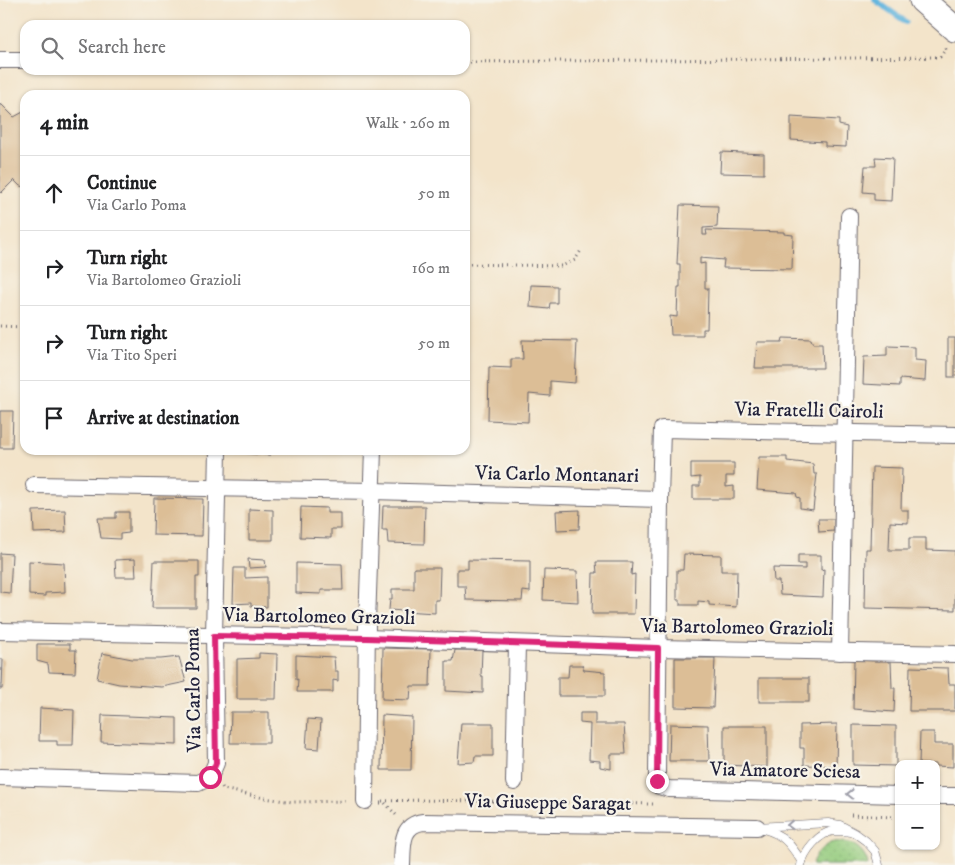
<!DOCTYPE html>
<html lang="en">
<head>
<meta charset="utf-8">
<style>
	body { margin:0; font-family:"IM FELL DW Pica",serif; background:#f6f6f6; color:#202124 }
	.controls { position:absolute; right:15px; bottom:15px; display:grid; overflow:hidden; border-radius:10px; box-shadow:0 1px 4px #0004 }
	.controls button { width:45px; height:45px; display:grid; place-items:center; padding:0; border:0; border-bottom:1px solid #e0e0e0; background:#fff; color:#202124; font:25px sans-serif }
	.stop { position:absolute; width:15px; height:15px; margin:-11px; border:4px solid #db2777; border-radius:50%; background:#fff }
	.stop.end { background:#db2777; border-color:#fff; box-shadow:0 1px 5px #0008 }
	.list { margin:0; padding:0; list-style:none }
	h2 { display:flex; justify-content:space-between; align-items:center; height:65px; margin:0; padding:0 20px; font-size:21px }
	h2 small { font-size:16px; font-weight:400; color:#757577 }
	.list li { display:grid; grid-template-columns:32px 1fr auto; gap:15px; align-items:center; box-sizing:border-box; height:75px; padding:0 20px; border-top:1px solid #e0e0e0 }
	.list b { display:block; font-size:19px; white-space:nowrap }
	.list p { margin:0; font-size:16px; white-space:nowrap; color:#757577 }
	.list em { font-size:16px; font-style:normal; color:#757577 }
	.icon { flex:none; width:28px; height:28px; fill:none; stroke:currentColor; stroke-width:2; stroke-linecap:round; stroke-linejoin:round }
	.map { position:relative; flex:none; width:955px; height:865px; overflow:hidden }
	.search { position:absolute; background:#fff; box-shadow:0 1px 4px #0004; left:20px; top:20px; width:450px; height:55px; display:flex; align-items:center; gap:12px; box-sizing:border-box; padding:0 18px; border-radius:15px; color:#757577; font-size:19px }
	.panel { position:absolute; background:#fff; box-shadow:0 1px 4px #0004; left:20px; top:90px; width:450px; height:365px; border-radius:15px }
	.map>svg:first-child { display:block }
	.grass { fill:url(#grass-dots); stroke:#5c775d }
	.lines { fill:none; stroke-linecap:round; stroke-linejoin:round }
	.stream { stroke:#62b5de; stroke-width:5.5 }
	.building { fill:#dcbe96 }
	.lane-casing { stroke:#6b666d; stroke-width:9 }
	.street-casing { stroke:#6b666d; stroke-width:18 }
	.primary-casing { stroke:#6b666d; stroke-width:27 }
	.path { stroke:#6b666d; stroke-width:3; stroke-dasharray:1 4; stroke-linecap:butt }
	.lane { stroke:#fff; stroke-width:8 }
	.street { stroke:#fff; stroke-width:16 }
	.primary { stroke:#fff; stroke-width:25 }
	.oneway { stroke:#9c9ca7 }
	.route { stroke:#db2777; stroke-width:6 }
	.labels { text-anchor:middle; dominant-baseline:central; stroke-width:4.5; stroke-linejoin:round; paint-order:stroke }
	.street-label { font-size:20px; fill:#22223b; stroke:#f7f3e8 }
</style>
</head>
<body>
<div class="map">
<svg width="955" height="865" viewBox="0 0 955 865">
	<defs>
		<pattern id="grass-dots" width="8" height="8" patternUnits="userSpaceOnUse" patternTransform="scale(1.25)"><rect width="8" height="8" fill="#95cc7f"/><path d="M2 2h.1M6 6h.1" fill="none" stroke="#80af6f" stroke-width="1.8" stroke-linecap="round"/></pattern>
	</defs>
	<rect width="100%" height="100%" fill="#f7f3e8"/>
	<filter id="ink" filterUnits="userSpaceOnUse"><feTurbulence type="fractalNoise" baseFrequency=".02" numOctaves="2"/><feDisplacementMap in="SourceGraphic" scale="10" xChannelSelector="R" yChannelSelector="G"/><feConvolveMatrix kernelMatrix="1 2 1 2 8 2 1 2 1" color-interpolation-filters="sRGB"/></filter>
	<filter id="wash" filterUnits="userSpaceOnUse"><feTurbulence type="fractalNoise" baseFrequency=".0096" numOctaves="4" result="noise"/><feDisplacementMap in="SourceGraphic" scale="20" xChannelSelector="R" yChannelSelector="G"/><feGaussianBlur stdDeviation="1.12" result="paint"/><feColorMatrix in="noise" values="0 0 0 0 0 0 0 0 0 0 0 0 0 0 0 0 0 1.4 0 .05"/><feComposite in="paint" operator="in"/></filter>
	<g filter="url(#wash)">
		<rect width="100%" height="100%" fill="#f3e4ca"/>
		<path class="grass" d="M832,842C836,842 841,841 845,842C856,843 867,854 868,865H812C814,853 823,848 832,842Z"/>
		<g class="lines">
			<path class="stream" d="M875,0L906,22"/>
		</g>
		<g id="blocks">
			<g class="building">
				<path d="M1,104L14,117L25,111V187L20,186L14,180L1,193L0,192V105Z"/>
				<path d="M791,117L839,120V125L847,127L846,147L825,146V142L791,140Z"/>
				<path d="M721,152L764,154V174L720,173Z"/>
				<path d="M875,157L893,158L891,201L874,200V193L863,192L865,166H876Z"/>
				<path d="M680,205L718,206L717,227L703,228V235H707L706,230L784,232V234L793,235L792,269L723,268L724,260L700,258V264L705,263V288H708L707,329H703V335H671L670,316L677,317L678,287H680V264H677Z"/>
				<path d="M531,285L557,286V303H550L549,309L530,307Z"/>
				<path d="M783,338L811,339L813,344H822L823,368H755L757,342H782Z"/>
				<rect x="948" y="338" width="7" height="39"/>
				<path d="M522,340L577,341L575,383L550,381V396L529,394L528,422L488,420L489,367L511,368V359H523Z"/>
				<path d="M887,346L915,347V360L926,361L925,381L900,379V386L863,384L864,357L887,356Z"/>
				<path d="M0,411H13L12,448H0Z"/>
				<path d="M238,450H270V455L238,453Z"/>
				<path d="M759,457H787V461L813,464L814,474H817L813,510L800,508V498L797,497L796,493L757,490Z"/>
				<path d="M691,463H734V476H726V487L734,486V499H693V486H700V477L691,478Z"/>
				<path d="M872,467L902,468L901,510H908V523L890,522L889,550H909V538H926V550L955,551V610L865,608L866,549H870Z"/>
				<path d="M154,498L203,499L202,536L153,535Z"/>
				<path d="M383,506H425L424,544L388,543L387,530H382Z"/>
				<path d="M301,507L327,508V513H341V529H331V538L300,537Z"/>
				<path d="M249,509L273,510V540H249Z"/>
				<path d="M65,510L66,532L34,533L33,511Z"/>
				<path d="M580,510L579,529L557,530L556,511Z"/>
				<path d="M116,512H129V533L120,534V539L101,538L98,518H116Z"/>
				<path d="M818,519H834V531L819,532Z"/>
				<path d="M0,553L12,554L10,593L0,592Z"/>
				<path d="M684,554L721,555V571H737L736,607L709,605V602L698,601V605H680V600H677V570H683Z"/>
				<path d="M798,555H821V570L824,569L823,597L780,595L779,581H774L773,568L805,569V564H798Z"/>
				<path d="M135,559L136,577H116L115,560Z"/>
				<path d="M248,559L265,560L266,567L249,568Z"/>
				<path d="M468,560L530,561V592L523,591L522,601L466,600L465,586H457V569H468Z"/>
				<path d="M29,561L64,563L65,592L45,593V596L29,595Z"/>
				<path d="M154,561H199V577H196V608H152Z"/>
				<path d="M596,562H632L631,575L635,574L634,614H592L593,573H597Z"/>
				<path d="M296,563L342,564L343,590H321V594L296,593Z"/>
				<path d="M234,568H245V578L267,577V607L251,606V603L233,604Z"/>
				<path d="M414,568H440L439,600H435V613L389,610L390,599H392V589H414Z"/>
				<path d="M544,570L577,571L578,602L543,600Z"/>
				<path d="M37,644H70V650H76L75,673L49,672L48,664L37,661Z"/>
				<path d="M383,648L431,649L430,686H411L410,700L382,699Z"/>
				<path d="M455,650H482L481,676H483V693L446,691V661H453Z"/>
				<path d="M102,653L132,659H161L179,657L186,682L162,687L119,684L97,679Z"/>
				<path d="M259,653L277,654L276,699H237V659L259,658Z"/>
				<path d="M296,655L334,657L335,671H338V681L333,680V692H297L298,679L296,680Z"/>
				<path d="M675,658H715L713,708L675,707Z"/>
				<path d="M880,658L887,659L888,662H891L892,688H895L894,712L853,709L854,660L880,661Z"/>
				<path d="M0,659H3L2,689H0Z"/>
				<path d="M569,665H582L584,670L605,672V696H558V677H568Z"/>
				<path d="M910,667L948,668L949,684H955V711H909Z"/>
				<rect x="759" y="678" width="50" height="24"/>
				<path d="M40,708L74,710L73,745H57V741H39Z"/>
				<path d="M231,712H269V743H230Z"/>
				<path d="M580,713H595V724H624L626,754H611V769L600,767V761L589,760L590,724L580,723Z"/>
				<path d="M102,715L177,718V745L101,742Z"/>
				<path d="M382,715L412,717L411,770H381Z"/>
				<path d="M308,719L321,720L319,749L306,748Z"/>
				<path d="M461,723H493V756H475L474,762L458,763Z"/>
				<path d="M670,724L708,725L709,761H669Z"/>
				<path d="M837,724L836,766L804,765V748H800V725Z"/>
				<path d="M853,725L896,726V766L853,765Z"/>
				<path d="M724,726H767V767L724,765Z"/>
				<path d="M920,732H934V744H953V767L936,766V764H919Z"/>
			</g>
		</g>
	</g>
	<g filter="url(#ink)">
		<use href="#blocks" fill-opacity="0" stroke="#6b666d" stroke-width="1"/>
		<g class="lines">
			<g class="lane-casing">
				<g id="lane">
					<path d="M757,827L828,823L840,825L855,833L866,841L875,851L879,865"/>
					<path d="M763,829C785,835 790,844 802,862"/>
					<path d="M801,865C804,851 819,833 833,831C839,831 845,831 850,832"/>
				</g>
			</g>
			<g class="street-casing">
				<g id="street">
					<path d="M0,60H25"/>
					<path d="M34,485L372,491L660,499"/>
					<path d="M0,631L367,638L658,648L955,654"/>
					<path d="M840,652L849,216"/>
					<path d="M0,777L198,783L210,777L216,763L214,636L218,450"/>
					<path d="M514,782L517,644"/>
					<path d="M899,795L669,789L659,786L657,781V775L660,499L662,429L955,435"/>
					<path d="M936,796H955"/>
					<path d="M365,801L367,623L373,450"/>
					<path d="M402,865C403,847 400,825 423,822L757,827"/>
				</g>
			</g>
			<g class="primary-casing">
				<path id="primary" d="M922,0L955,29"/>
			</g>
			<g class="path">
				<path d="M465,62L940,57L947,47"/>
				<path d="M465,264L562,266L575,260L582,249"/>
				<path d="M0,326L25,327"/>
				<path d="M222,787L223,789L264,798L293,802L349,801"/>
				<path d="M382,801L419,800L654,804"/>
				<path d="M380,803H385L398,817"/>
				<path d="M851,815L894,817"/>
			</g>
			<use href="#lane" class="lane"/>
			<use href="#street" class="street"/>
			<use href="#primary" class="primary"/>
		</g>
		<defs><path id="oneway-chevron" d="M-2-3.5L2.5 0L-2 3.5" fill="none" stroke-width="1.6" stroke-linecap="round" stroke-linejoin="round" transform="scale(1.25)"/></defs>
		<g class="oneway">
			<use href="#oneway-chevron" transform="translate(850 794) rotate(-179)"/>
			<use href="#oneway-chevron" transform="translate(790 825) rotate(177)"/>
		</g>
	</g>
	<g class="lines" filter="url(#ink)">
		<path class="route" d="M210,777L216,763L214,636L367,638L658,648L657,781"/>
	</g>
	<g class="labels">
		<g class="street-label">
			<text transform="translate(809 411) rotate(1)">Via Fratelli Cairoli</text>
			<text transform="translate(557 475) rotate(1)">Via Carlo Montanari</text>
			<text transform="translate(319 617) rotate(1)">Via Bartolomeo Grazioli</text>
			<text transform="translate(737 628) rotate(1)">Via Bartolomeo Grazioli</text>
			<text transform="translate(194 690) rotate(-91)">Via Carlo Poma</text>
			<text transform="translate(785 771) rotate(1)">Via Amatore Sciesa</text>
			<text transform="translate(548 803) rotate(1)">Via Giuseppe Saragat</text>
		</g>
	</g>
</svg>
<div class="controls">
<button>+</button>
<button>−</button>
</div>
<div class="stop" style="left:210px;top:777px"></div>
<div class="stop end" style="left:657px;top:781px"></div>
<div class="search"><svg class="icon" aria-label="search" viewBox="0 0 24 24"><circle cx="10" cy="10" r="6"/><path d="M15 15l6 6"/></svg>Search here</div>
<section class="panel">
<h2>4 min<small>Walk · 260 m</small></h2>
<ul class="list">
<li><svg class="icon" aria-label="ahead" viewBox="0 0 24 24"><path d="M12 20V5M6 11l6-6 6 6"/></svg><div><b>Continue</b><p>Via Carlo Poma</p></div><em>50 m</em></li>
<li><svg class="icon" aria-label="right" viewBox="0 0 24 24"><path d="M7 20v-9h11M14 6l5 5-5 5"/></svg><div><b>Turn right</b><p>Via Bartolomeo Grazioli</p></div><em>160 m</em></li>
<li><svg class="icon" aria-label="right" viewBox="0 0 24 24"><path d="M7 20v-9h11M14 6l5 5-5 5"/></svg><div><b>Turn right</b><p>Via Tito Speri</p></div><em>50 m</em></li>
<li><svg class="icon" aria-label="arrive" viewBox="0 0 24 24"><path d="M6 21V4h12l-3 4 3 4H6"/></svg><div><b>Arrive at destination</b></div></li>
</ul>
</section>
</div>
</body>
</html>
